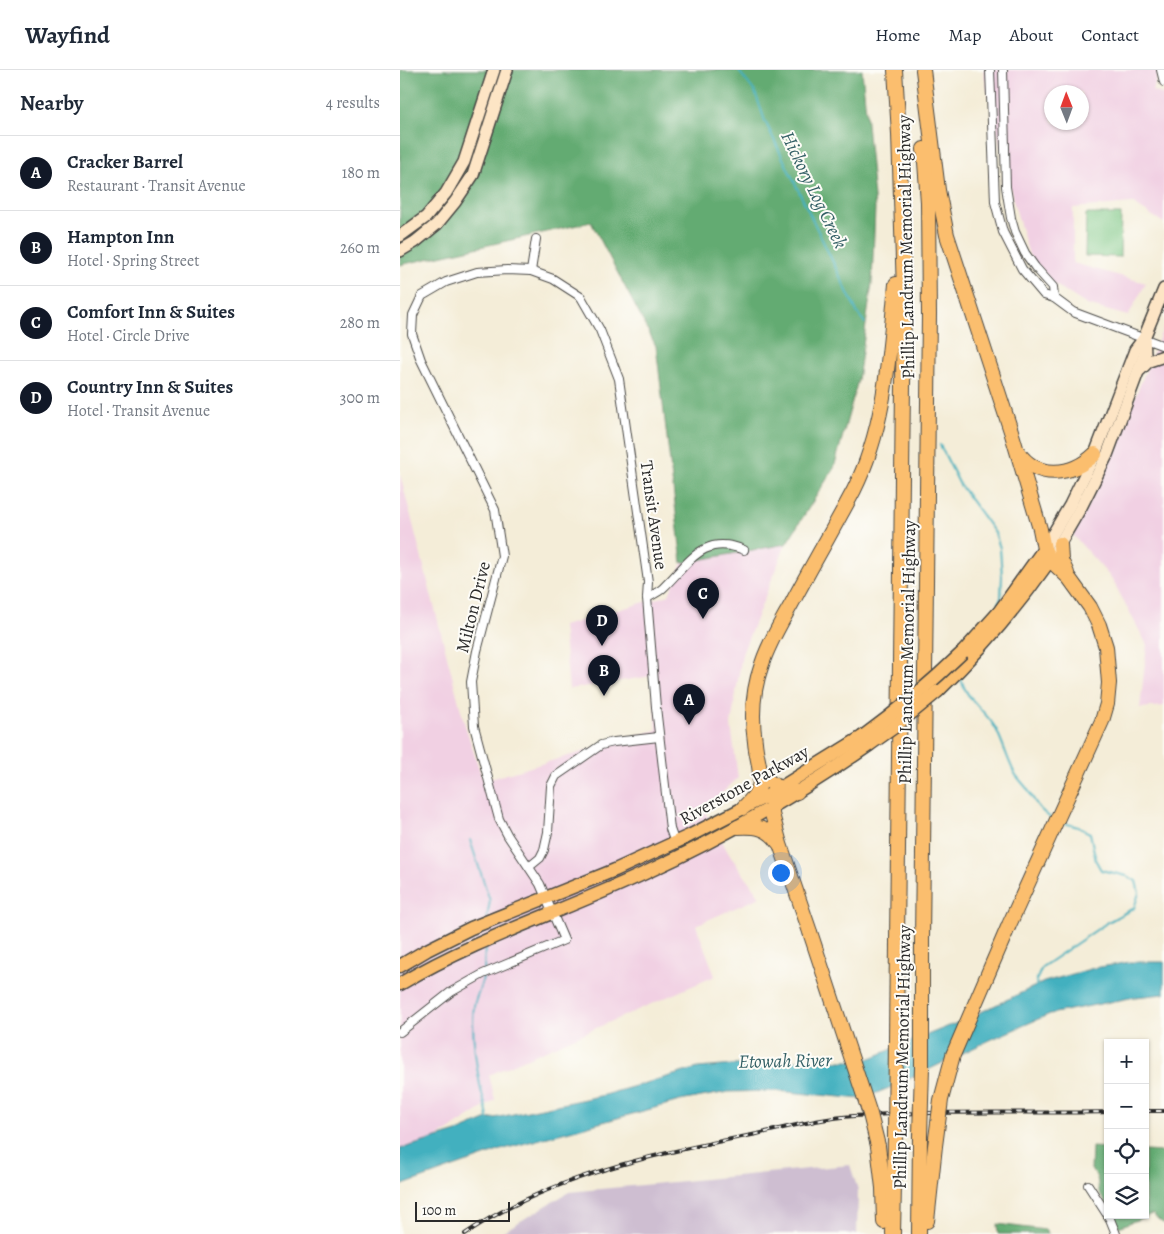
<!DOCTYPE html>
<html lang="en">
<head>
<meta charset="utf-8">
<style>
	body { margin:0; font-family:Alegreya,serif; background:#f6f6f7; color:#1f2937 }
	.controls { position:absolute; right:15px; bottom:15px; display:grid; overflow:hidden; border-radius:0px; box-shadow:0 1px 4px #0004 }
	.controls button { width:45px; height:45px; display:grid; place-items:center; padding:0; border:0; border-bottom:1px solid #e0e1e3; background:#fff; color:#1f2937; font:25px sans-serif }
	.compass { position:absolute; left:644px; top:15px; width:45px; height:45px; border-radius:50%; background:#fff; box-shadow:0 1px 4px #0004; rotate:359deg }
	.scale { position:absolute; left:15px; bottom:12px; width:95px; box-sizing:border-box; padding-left:5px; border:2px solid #2b2b2b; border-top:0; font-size:14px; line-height:18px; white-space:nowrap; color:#2b2b2b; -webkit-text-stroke:4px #fdfcf7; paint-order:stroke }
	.you { position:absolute; left:380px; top:802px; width:18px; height:18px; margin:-12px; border:4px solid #fff; border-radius:50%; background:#1a73e8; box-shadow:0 0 0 8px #1a73e833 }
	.badge { display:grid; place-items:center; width:32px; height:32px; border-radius:50%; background:#111827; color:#fff; font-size:16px; font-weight:700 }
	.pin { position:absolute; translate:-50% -41px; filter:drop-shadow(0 1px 2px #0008) }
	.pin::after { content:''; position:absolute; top:26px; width:18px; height:15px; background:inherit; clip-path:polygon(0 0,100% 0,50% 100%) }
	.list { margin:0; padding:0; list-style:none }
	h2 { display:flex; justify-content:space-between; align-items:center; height:65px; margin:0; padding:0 20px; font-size:21px }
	h2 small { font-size:16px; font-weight:400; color:#747a83 }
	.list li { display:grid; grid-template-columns:32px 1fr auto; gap:15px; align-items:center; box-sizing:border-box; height:75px; padding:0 20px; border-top:1px solid #e0e1e3 }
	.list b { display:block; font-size:19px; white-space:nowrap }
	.list p { margin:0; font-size:16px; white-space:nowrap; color:#747a83 }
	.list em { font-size:16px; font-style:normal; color:#747a83 }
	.icon { flex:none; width:28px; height:28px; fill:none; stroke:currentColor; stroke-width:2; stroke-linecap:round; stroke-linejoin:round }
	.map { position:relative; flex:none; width:764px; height:1164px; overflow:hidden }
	header { display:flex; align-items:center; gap:30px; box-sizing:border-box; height:70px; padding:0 25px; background:#fff; border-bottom:1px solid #e0e1e3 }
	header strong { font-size:24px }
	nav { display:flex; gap:28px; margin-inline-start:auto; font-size:18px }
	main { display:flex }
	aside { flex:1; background:#fff }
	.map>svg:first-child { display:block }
	.built { fill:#f1d0e3; fill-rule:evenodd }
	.industrial { fill:#cebed1 }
	.green { fill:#7bc684; stroke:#537858 }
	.forest { fill:#64ab72; stroke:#486b4e }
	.water { fill:#42b0bf; stroke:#366e75 }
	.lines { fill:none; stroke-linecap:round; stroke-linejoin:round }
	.stream { stroke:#42b0bf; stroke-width:2 }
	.street-casing { stroke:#494845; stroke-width:10 }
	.secondary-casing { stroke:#494845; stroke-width:14 }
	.primary-casing { stroke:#494845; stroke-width:15 }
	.highway-casing { stroke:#494845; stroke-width:16 }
	.street { stroke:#fff; stroke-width:8 }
	.secondary { stroke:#fde5c5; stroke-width:11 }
	.primary { stroke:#fbbe6e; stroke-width:12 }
	.highway { stroke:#fbbe6e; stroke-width:14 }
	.rail-casing { stroke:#2b2b2b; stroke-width:4 }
	.rail { stroke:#fdfcf7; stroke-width:2; stroke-dasharray:5.5; stroke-linecap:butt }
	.primary-bridge-casing { stroke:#494845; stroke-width:15; stroke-linecap:butt }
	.highway-bridge-casing { stroke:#494845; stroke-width:16; stroke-linecap:butt }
	.primary-bridge { stroke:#fbbe6e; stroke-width:12 }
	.highway-bridge { stroke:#fbbe6e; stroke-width:14 }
	.labels { text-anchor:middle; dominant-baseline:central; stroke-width:4; stroke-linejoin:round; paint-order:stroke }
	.street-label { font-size:18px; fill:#2b2b2b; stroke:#fdfcf7 }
	.water-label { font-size:19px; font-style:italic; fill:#346066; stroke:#fdfcf7 }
</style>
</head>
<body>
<header>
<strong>Wayfind</strong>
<nav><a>Home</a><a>Map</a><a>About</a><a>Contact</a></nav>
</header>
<main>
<aside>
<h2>Nearby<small>4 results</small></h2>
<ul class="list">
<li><span class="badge">A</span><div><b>Cracker Barrel</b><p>Restaurant · Transit Avenue</p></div><em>180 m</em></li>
<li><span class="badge">B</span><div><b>Hampton Inn</b><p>Hotel · Spring Street</p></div><em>260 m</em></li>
<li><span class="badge">C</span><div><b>Comfort Inn &amp; Suites</b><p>Hotel · Circle Drive</p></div><em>280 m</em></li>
<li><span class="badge">D</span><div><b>Country Inn &amp; Suites</b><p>Hotel · Transit Avenue</p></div><em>300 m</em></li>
</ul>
</aside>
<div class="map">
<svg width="764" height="1164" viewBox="0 0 764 1164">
	<rect width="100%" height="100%" fill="#fdfcf7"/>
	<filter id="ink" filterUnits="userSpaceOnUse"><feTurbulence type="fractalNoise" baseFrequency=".02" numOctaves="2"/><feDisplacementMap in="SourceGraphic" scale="10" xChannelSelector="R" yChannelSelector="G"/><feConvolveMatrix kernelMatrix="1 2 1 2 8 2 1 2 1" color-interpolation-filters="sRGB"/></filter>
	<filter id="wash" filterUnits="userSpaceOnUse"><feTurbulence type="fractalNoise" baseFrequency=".0096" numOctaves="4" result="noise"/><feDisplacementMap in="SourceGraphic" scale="20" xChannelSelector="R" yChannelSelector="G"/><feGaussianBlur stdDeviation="1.12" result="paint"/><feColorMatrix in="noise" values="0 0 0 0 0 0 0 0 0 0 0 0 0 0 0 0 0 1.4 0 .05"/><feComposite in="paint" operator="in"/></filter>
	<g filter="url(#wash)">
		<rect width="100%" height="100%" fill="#f4edd8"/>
		<g class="built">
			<path d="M583,0H760L752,21L764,25V153L732,133L673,138V193L746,213L728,246L687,235L654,214L629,185L613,130ZM652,22H682V52H652Z"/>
			<path d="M764,256V636L740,638L747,575L712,509L673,465L702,409Z"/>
			<path d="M0,404L64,652L83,711L257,660L252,606L169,619L163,556L269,525L282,493L386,474L342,584L331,655L338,708L304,740L329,784L360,827L296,855L315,906L89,1005L95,1030L0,1092Z"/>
		</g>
		<path class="industrial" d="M450,1095L458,1120L457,1164H99L169,1122Z"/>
		<path class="green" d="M686,144H721L720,187L685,186Z"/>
		<g class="forest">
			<path d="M0,0H462L475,138L472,213L458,310L434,398L386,474L282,493L256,276L191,152L0,195Z"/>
			<path d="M692,1077L708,1078V1135C705,1132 702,1128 700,1124C696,1115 701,1108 691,1100Z"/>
			<path d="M745,1081L764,1082V1154L752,1144L719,1157L713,1145H745Z"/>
			<path d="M597,1154L645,1160L649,1164H598Z"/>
		</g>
		<path class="water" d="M730,892H764V924L735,927L650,944L590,970L499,1014L462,1029L377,1021L328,1022L280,1031L104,1079L0,1116V1079L57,1062L85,1050L204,1025L298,998L382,991H463L564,950L644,912L694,898Z"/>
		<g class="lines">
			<g class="stream">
				<path d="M338,0L355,22L365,51L458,244L465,253"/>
				<path d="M540,375L560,415L595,463L600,478L602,506L601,528L598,533"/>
				<path d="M560,577L561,572L579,555"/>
				<path d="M561,607C564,629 586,640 596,659C603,673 607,688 614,702C618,709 624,714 628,720C638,736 636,737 652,749"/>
				<path d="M70,770L90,831L87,847"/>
				<path d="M84,902L85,876"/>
				<path d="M83,906C82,917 76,926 74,936C71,962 75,989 80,1015C82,1027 87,1037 88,1049"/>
				<path d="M636,916L637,909L642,897L708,852L734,838L739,823L736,811L727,806L701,800L696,791L690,763L678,757L661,752"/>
			</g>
		</g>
	</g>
	<g filter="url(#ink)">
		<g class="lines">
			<g class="street-casing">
				<g id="street">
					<path d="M590,0L595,132L603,162L622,199L644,225L654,228L673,242L764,276"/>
					<path d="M603,0L606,117L611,148L615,162L625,183L635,197L653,217L654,228"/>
					<path d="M761,0L764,12"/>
					<path d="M131,201L136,169"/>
					<path d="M247,528C252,525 259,522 263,518C289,493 303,463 344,480"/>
					<path d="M129,797L140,788L144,780L148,762L151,716L156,706L201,675L214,672L259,667"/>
					<path d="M0,962L51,922L83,904L164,870L140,814L108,766L99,749L74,656L71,612L77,581L102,486L95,440L21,290L12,264L13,245L22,226L46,212L77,202L107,200L131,201L153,209L181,227L200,260L219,309L248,512L247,528L256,637L270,759L275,773"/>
					<path d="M688,1115L710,1149L716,1164"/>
				</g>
			</g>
			<g class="secondary-casing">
				<g id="secondary">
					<path d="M0,166L26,147L46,123L64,92L94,0"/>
					<path d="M0,181L15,172L37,154L55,132L73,105L107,0"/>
					<path d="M740,300L749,291L764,286"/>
					<path d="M644,479L670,435L695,384L735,280L744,268L764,219"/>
					<path d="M656,480L681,437L707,385L745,283L744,268"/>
				</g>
			</g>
			<g class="primary-casing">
				<g id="primary">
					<path d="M563,582L599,542L644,479"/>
					<path d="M538,621C582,579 615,540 650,490"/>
					<path d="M0,896L27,880L71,858L215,800L289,766L367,726L462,667"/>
					<path d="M0,914C77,868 164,841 245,803C324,767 398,724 469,675"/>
				</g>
			</g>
			<g class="highway-casing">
				<g id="highway">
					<path d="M495,0L499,64L504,222L497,871"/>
					<path d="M523,0L538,120L547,165L611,361L640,459L644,479L650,490L669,508L690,537L699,555L706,577L709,613L707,634L702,651L609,855"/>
					<path d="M618,382C637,410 672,406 695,384"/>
					<path d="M660,474L661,490L667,503"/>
					<path d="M360,700C368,715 380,719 397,722"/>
					<path d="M380,718L372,734V744L380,774L410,862"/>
					<path d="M343,738C349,732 356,726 359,717C363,702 356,687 355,672C351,646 353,619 362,594C369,572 381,553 392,533C412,495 434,458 454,420C486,356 489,284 496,214"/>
					<path d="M338,757C355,756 368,757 378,772"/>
					<path d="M522,871L529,244L528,132L524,79"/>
					<path d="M478,1076L483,1118L484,1152"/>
					<path d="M527,1151L535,1076"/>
					<path d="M493,1164L495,1065"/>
					<path d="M519,1164L520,1066"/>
				</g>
			</g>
			<use href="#street" class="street"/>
			<use href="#secondary" class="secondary"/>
			<use href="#primary" class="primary"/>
			<use href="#highway" class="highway"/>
			<g class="rail-casing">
				<g id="rail">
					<path d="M745,1041H764"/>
					<path d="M65,1164C149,1106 258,1083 357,1064C389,1057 421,1048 454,1046C538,1040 623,1044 708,1042"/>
				</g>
			</g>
			<use href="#rail" class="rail"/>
			<g class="primary-bridge-casing">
				<g id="primary-bridge">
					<path d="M462,667C498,641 531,613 563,582"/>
					<path d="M469,675L493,658L538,621"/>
				</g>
			</g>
			<g class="highway-bridge-casing">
				<g id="highway-bridge">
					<path d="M410,862L470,1044L478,1076"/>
					<path d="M495,1065L497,871"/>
					<path d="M520,1066L522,997V871"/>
					<path d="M535,1076L541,1030L553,985L609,855"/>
				</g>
			</g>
			<use href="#primary-bridge" class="primary-bridge"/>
			<use href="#highway-bridge" class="highway-bridge"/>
		</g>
	</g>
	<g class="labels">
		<g class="street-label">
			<text transform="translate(506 177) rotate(-91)">Phillip Landrum Memorial Highway</text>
			<text transform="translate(254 445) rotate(82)">Transit Avenue</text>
			<text transform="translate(73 537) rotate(-76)">Milton Drive</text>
			<text transform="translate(507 582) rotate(-89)">Phillip Landrum Memorial Highway</text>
			<text transform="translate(344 715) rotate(-29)">Riverstone Parkway</text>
			<text transform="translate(502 987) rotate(-89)">Phillip Landrum Memorial Highway</text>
		</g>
		<g class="water-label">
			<text transform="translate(414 120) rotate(64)">Hickory Log Creek</text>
			<text transform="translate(385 991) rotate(-1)">Etowah River</text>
		</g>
	</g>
</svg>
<div class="controls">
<button>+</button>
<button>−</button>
<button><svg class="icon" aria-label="locate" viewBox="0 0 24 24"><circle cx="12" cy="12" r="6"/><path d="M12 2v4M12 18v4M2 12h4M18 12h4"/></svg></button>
<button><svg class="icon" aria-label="layers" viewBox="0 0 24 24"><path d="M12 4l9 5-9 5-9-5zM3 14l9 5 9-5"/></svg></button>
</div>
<svg class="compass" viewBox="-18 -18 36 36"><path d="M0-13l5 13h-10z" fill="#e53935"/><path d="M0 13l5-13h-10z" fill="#747a83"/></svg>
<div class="scale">100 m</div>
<div class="you"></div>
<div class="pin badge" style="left:289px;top:655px">A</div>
<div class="pin badge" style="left:204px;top:626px">B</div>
<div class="pin badge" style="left:303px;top:549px">C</div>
<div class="pin badge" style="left:202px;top:576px">D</div>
</div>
</main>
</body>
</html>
